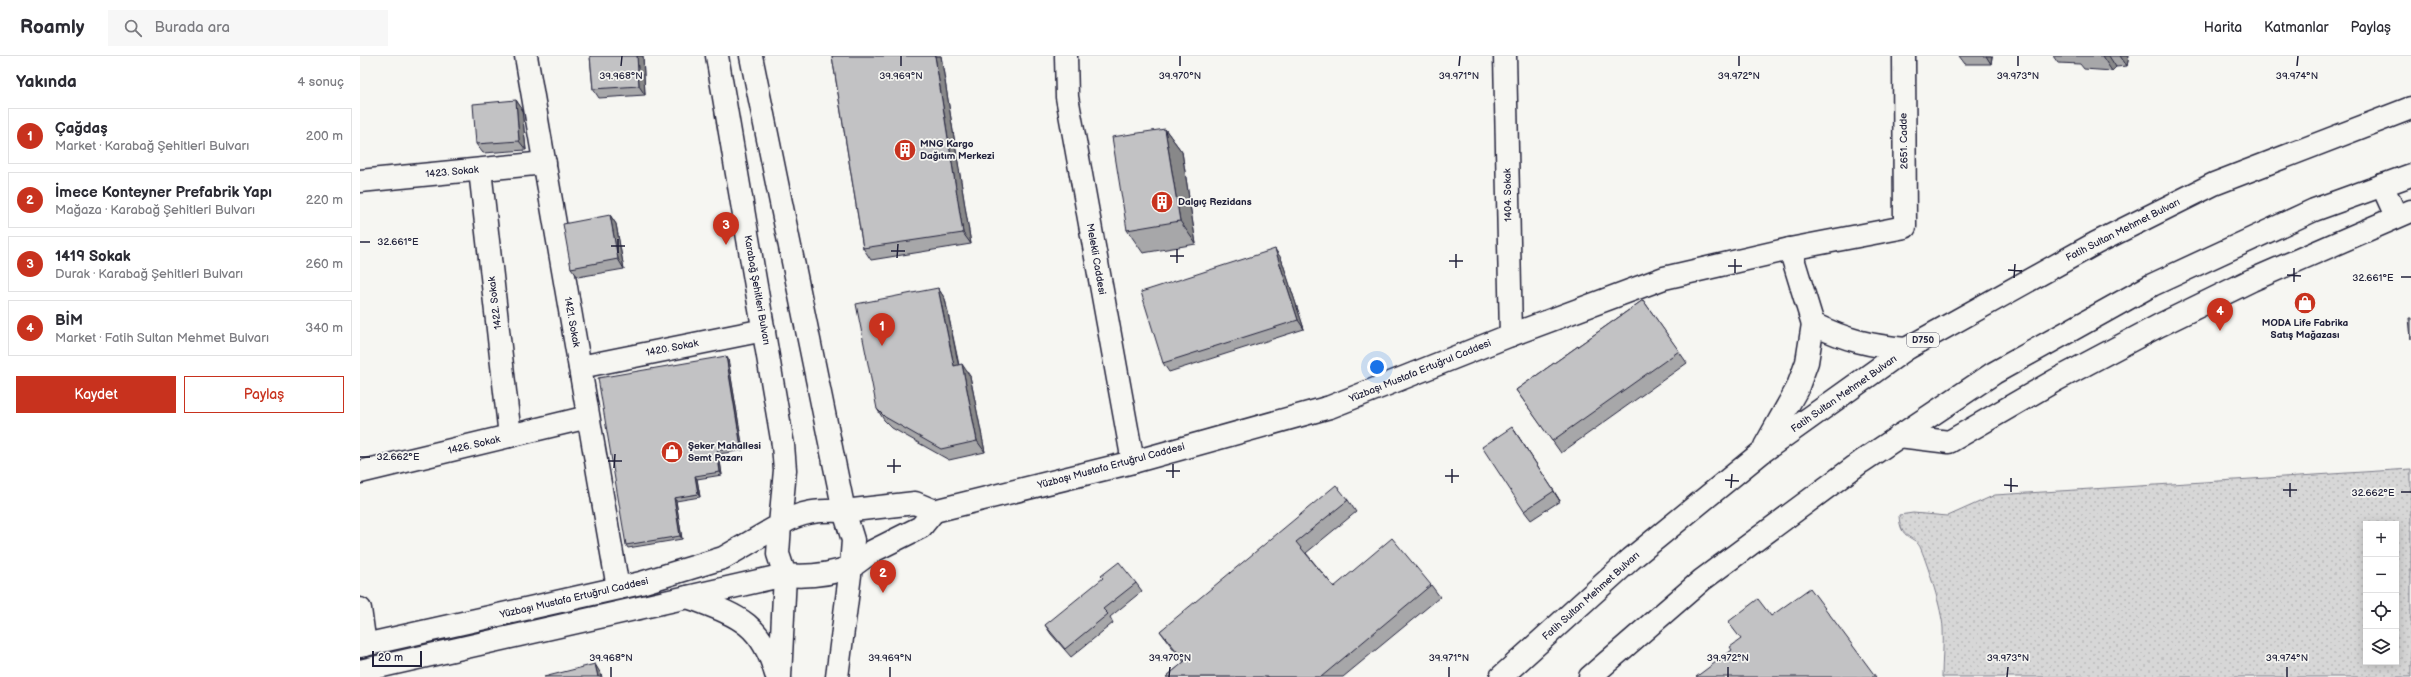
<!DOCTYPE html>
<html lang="tr">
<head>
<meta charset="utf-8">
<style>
	body { margin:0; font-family:"Balsamiq Sans",sans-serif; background:#f7f7f7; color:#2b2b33 }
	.controls { position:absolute; right:12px; bottom:12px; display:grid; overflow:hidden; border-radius:0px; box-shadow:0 2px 10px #0003 }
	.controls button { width:36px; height:36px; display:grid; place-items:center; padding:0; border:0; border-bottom:1px solid #e1e1e2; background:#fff; color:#2b2b33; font:20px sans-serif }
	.scale { position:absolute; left:12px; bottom:10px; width:50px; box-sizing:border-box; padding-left:4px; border:2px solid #22223b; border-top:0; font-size:11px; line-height:14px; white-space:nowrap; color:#22223b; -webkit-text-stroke:3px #f6f6f2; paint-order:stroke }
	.you { position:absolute; left:1017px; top:311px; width:14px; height:14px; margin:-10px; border:3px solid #fff; border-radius:50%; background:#1a73e8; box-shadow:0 0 0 6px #1a73e833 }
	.badge { display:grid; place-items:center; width:26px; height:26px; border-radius:50%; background:#c8321e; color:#fff; font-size:13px; font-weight:700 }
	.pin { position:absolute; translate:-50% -33px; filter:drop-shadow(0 1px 2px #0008) }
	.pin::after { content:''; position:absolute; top:21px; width:14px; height:12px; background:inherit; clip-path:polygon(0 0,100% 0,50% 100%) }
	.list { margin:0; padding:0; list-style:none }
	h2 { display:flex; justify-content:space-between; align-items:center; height:52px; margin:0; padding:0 16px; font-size:17px }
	h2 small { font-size:13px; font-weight:400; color:#7c7c81 }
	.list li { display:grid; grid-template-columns:26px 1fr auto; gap:12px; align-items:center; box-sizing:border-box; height:56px; margin:0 8px 8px; padding:0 8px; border:1px solid #e1e1e2; border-radius:0px }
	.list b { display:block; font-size:15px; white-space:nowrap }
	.list p { margin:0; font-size:13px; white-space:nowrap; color:#7c7c81 }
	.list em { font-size:13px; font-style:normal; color:#7c7c81 }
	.actions { display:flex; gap:8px; padding:12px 16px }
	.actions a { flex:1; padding:9px 0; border:1px solid #c8321e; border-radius:0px; text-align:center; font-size:14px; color:#c8321e }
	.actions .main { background:#c8321e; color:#fff }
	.icon { flex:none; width:22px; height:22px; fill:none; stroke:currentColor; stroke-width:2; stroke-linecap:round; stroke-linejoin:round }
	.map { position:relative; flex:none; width:2051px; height:621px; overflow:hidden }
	header { display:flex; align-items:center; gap:24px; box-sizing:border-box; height:56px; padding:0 20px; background:#fff; border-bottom:1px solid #e1e1e2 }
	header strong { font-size:19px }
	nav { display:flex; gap:22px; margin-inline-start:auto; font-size:14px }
	.search { width:280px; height:36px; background:#f7f7f7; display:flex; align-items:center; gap:10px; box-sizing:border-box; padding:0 14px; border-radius:0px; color:#7c7c81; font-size:15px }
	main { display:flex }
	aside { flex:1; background:#fff }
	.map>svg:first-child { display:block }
	.green { fill:url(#green-dots); stroke:#7c7c89; fill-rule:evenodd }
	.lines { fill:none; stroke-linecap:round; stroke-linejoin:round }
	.minor-casing { stroke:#22223b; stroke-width:25 }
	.major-casing { stroke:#22223b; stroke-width:25 }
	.highway-casing { stroke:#22223b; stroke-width:25 }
	.minor { stroke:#f6f6f2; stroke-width:22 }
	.major { stroke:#f6f6f2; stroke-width:22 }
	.highway { stroke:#f6f6f2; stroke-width:22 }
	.wall { fill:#a7a7a9; stroke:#22223b }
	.shaded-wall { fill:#888889; stroke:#22223b }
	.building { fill:#c2c2c4; stroke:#22223b }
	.ticks { fill:none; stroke:#22223b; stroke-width:1.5 }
	.labels { text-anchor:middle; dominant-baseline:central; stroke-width:3.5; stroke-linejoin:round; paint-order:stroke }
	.shield { fill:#f6f6f2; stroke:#626272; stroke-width:1 }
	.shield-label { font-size:9px; font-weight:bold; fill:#22223b }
	.street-label { font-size:10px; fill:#22223b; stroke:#f6f6f2 }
	.poi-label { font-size:10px; font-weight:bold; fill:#22223b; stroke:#f6f6f2; text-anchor:start }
	.ticks-label { font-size:10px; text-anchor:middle; fill:#22223b; stroke:#f6f6f2; stroke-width:3.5; stroke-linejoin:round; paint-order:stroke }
</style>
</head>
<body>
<header>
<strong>Roamly</strong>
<div class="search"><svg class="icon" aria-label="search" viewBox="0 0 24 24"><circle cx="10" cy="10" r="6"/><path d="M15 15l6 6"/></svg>Burada ara</div>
<nav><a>Harita</a><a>Katmanlar</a><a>Paylaş</a></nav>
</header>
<main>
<aside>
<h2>Yakında<small>4 sonuç</small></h2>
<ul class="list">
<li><span class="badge">1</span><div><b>Çağdaş</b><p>Market · Karabağ Şehitleri Bulvarı</p></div><em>200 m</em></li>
<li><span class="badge">2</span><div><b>İmece Konteyner Prefabrik Yapı</b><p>Mağaza · Karabağ Şehitleri Bulvarı</p></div><em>220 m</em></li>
<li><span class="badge">3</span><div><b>1419 Sokak</b><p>Durak · Karabağ Şehitleri Bulvarı</p></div><em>260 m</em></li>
<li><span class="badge">4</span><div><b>BİM</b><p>Market · Fatih Sultan Mehmet Bulvarı</p></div><em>340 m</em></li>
</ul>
<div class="actions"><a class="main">Kaydet</a><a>Paylaş</a></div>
</aside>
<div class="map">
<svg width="2051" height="621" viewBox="0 0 2051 621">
	<defs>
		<pattern id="green-dots" width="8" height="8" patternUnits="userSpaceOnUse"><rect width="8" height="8" fill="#d7d7d7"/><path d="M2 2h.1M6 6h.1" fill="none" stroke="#b8b8b9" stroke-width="1.8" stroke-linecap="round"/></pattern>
	</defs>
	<rect width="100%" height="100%" fill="#f6f6f2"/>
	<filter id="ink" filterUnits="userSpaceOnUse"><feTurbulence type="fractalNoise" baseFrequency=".025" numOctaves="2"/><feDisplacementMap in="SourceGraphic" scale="8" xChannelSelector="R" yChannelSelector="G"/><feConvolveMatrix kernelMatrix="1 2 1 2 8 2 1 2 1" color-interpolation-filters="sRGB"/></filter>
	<g filter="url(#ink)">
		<path class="green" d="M2051,413V621H1582C1582,605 1584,588 1583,572C1582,554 1568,510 1561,493C1555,478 1540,486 1539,459L1553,457L1588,460L1635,439ZM2006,468H2036V606H2006Z"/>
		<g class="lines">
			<g class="minor-casing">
				<g id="minor">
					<path d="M166,0L258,532"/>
					<path d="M706,0L707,41L773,406"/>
					<path d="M1145,0L1151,279"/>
					<path d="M120,114L150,380"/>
					<path d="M0,125L185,107"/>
					<path d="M2022,129L2036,160"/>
					<path d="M1430,193L1453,268"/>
					<path d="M220,311L404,274"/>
					<path d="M1539,380L1589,386L1696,324L1800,269L1892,224L2051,155"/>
					<path d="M0,416L228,361"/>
					<path d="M484,455L555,447L574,455L561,471L513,495L491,511"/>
					<path d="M574,455L773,406L970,351L1151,279L1304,222L1430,193L1545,171L1544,0"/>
				</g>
			</g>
			<g class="major-casing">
				<g id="major">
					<path d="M328,541C375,559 401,565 416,618"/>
					<path d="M0,553L5,589"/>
					<path d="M0,590L281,527L363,502L420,469L425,414L423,389L357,0"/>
					<path d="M0,615L425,519C448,521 469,519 491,511L493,484L484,455L391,0"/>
					<path d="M420,621L425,519L418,498L420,469C440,455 460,454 484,455"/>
					<path d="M477,621L491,511"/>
				</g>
			</g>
			<g class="highway-casing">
				<g id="highway">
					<path d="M1405,390L1437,333L1447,306L1453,268C1486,284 1510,290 1546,293"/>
					<path d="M1141,621L1271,503L1402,396L1546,293L1736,187L1854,128L2051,52"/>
					<path d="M1230,621L1342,524L1501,406L1634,317L1792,229L1954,154L2051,119"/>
				</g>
			</g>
			<use href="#minor" class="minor"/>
			<use href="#major" class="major"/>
			<use href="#highway" class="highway"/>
		</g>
		<g class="wall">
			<path d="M230,0H283L285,39L239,42L233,33Z"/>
			<path d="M472,0H581L611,188L511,204L503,192Z"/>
			<path d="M1599,0H1633L1632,1L1631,8H1605Z"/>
			<path d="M1693,0H1769L1767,10L1756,11L1752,15L1724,13L1720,8L1698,7Z"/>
			<path d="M156,44L162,53L166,94L123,97L116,88Z"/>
			<path d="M805,73L822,96L836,188L783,197L767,174Z"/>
			<path d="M250,159L256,168L264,213L218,221L211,212Z"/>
			<path d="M921,202L944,273L809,316L803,307Z"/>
			<path d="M578,232L585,243L599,309L610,320L625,396L589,404L532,372L524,364L517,353Z"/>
			<path d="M1283,244L1327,307L1201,397L1156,334Z"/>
			<path d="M366,300L368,303L383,394L359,398L362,419L337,423L340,441L316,445L322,483L268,492L266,489Z"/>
			<path d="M1152,371L1200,445L1171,464L1164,455Z"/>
			<path d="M988,444L996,456L946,497L974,531L1071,529L1080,541L983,621H806L824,606L808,586L800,575Z"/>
			<path d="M776,527L782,535L750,561L753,567L711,601L691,578L685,569Z"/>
		</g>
		<g class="shaded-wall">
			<path d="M277,0H283L285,39L279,30Z"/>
			<path d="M575,0H581L611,188L603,177Z"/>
			<path d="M1626,0H1631L1632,1L1631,8Z"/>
			<path d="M1742,0H1749L1756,11L1752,15Z"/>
			<path d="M1760,0H1769L1767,10Z"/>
			<path d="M156,44L162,53L166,94L159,85Z"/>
			<path d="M805,73L822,96L836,188L820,165Z"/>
			<path d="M250,159L256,168L264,213L258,203Z"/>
			<path d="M915,193L921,202L944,273L938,264Z"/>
			<path d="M578,232L585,243L601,321L594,310Z"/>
			<path d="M366,300L368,303L383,394L381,391Z"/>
			<path d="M602,308L610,320L625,396L617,385Z"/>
			<path d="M1152,371L1158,380L1200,445L1194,435Z"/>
			<path d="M357,395L359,398L362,419L360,416Z"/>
			<path d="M335,420L337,423L340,441L338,438Z"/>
			<path d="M314,442L316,445L322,483L320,480Z"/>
			<path d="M235,608L241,618L242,621H238Z"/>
		</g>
		<g class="building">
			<path d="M230,0H277L279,30L233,33Z"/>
			<path d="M472,0H575L603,177L503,192Z"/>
			<path d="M156,44L159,85L116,88L113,48Z"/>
			<path d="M805,73L820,165L767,174L752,81Z"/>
			<path d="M250,159L258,203L211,212L203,168Z"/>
			<path d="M915,193L938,264L803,307L781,236Z"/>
			<path d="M578,232L594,310L602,308L617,385L581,393L525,361L517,353L496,248Z"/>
			<path d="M1283,244L1319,295L1192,385L1156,334Z"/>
			<path d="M2049,262H2051V283Z"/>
			<path d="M366,300L381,391L357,395L360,416L335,420L338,438L314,442L320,480L266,489L238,322Z"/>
			<path d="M1152,371L1194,435L1164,455L1122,391Z"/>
			<path d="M976,429L988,444L936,486L974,531L1032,482L1071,529L961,621H806L825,605L800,575Z"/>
			<path d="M759,506L776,527L743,553L748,558L705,593L685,569L743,522L741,520Z"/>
			<path d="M1450,532L1516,621H1336L1372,594L1370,591L1381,583L1368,566L1398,543L1411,560Z"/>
			<path d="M235,608L238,621H184Z"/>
		</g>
	</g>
	<path class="ticks" d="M261,10L262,0M541,10V0M820,10V0M1099,10L1100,0M1379,10V0M1658,10V0M1937,10L1938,0M0,186H10M251,190H265M531,195H545M258,197V183M810,200H824M537,202L538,188M1089,205H1103M817,207V193M1368,210H1382M1096,212V198M1648,214L1662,215M1375,217V203M1927,219L1941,220M2041,221H2051M1654,222L1655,208M1934,226V212M0,401H10M248,405H262M527,410H541M254,412L255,398M806,415H820M534,417V403M1085,420H1099M813,422V408M1365,424L1379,425M1092,427V413M1644,429L1658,430M1371,432L1372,418M1923,434H1937M1651,436V422M2041,436H2051M1930,441V427M251,621V611M530,621V611M809,621L810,611M1089,621V611M1368,621V611M1647,621L1648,611M1927,621V611"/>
	<defs>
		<g id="building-disc" transform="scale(1.15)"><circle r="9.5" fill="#c8321e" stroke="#f6f6f2"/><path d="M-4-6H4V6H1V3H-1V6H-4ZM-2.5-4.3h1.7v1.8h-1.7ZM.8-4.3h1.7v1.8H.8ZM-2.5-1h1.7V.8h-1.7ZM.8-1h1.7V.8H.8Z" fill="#fff"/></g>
		<g id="shop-disc" transform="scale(1.15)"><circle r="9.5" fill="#c8321e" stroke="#f6f6f2"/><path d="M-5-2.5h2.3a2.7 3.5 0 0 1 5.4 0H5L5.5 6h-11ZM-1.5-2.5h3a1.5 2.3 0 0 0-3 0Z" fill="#fff"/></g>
	</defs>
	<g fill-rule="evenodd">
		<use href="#building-disc" x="545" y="94"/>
		<use href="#building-disc" x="802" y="146"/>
		<use href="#shop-disc" x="1945" y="247"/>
		<use href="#shop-disc" x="312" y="396"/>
	</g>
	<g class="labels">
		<rect class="shield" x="1547" y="277" width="32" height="14" rx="3"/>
		<g class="shield-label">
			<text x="1563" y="284">D750</text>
		</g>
		<g class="street-label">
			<text transform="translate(1544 85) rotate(-91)">2651. Cadde</text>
			<text transform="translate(92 116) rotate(-5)">1423. Sokak</text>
			<text transform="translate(1148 139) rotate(-91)">1404. Sokak</text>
			<text transform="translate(1763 174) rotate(-27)">Fatih Sultan Mehmet Bulvarı</text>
			<text transform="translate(736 203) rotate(80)">Melekli Caddesi</text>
			<text transform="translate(397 234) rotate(80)">Karabağ Şehitleri Bulvarı</text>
			<text transform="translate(135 247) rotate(-97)">1422. Sokak</text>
			<text transform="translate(212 266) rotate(80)">1421. Sokak</text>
			<text transform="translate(312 292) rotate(-11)">1420. Sokak</text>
			<text transform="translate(1060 315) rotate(-22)">Yüzbaşı Mustafa Ertuğrul Caddesi</text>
			<text transform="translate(1484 338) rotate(-35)">Fatih Sultan Mehmet Bulvarı</text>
			<text transform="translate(114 389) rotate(-13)">1426. Sokak</text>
			<text transform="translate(751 410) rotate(-15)">Yüzbaşı Mustafa Ertuğrul Caddesi</text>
			<text transform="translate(1231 540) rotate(-42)">Fatih Sultan Mehmet Bulvarı</text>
			<text transform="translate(214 542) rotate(-13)">Yüzbaşı Mustafa Ertuğrul Caddesi</text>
		</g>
		<g class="poi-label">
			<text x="560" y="88">MNG Kargo<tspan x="560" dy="12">Dağıtım Merkezi</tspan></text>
			<text x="818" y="146">Dalgıç Rezidans</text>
			<text x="1945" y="267" text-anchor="middle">MODA Life Fabrika<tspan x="1945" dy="12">Satış Mağazası</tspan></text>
			<text x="328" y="390">Şeker Mahallesi<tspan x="328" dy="12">Semt Pazarı</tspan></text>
		</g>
	</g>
	<g class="ticks-label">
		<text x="261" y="23">39.968°N</text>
		<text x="541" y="23">39.969°N</text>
		<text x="820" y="23">39.970°N</text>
		<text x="1099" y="23">39.971°N</text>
		<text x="1379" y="23">39.972°N</text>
		<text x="1658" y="23">39.973°N</text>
		<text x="1937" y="23">39.974°N</text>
		<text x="38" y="189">32.661°E</text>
		<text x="2013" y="225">32.661°E</text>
		<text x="38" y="404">32.662°E</text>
		<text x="2013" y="440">32.662°E</text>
		<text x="251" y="605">39.968°N</text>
		<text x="530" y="605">39.969°N</text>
		<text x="810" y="605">39.970°N</text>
		<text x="1089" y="605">39.971°N</text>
		<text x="1368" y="605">39.972°N</text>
		<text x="1648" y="605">39.973°N</text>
		<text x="1927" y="605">39.974°N</text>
	</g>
</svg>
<div class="controls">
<button>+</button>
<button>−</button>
<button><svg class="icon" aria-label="locate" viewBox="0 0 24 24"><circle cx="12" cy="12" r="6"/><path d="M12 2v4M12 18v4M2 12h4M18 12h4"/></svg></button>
<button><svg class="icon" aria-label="layers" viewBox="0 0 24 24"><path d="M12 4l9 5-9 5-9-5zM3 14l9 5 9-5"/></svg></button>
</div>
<div class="scale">20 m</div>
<div class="you"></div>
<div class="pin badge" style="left:522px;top:290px">1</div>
<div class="pin badge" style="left:523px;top:537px">2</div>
<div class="pin badge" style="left:366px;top:189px">3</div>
<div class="pin badge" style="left:1860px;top:275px">4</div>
</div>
</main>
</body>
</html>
